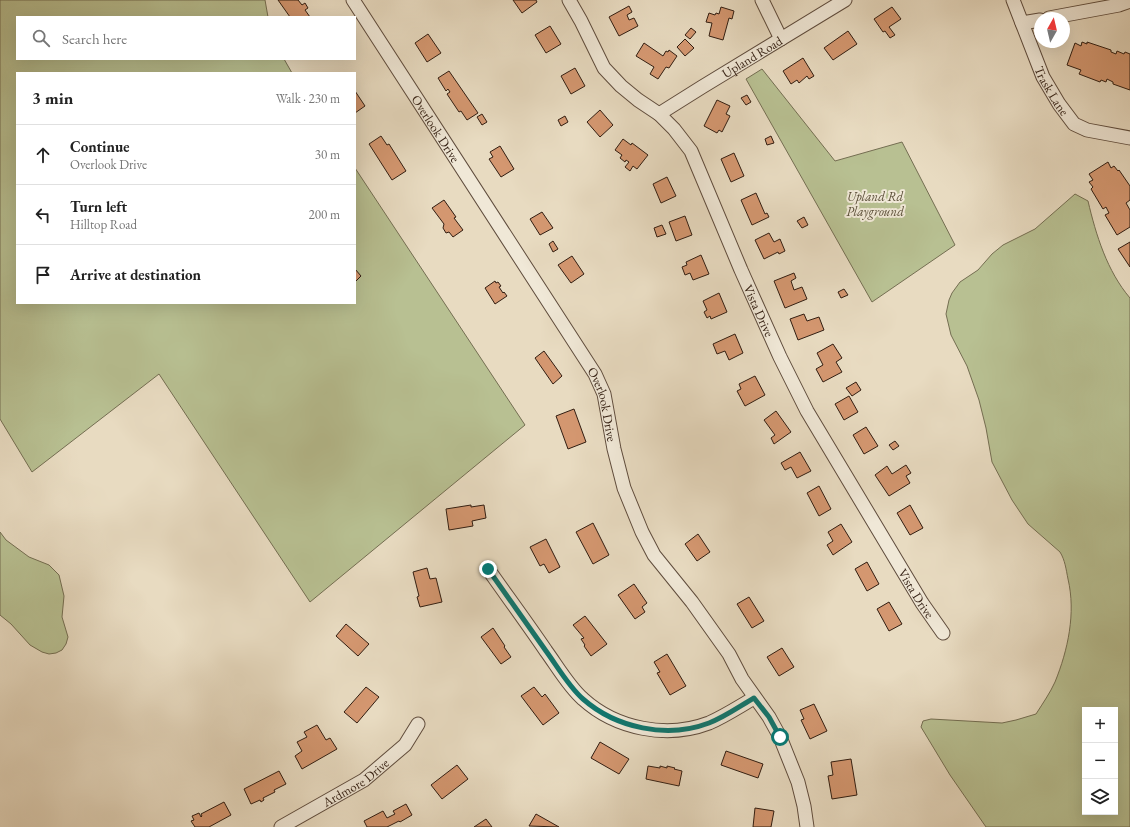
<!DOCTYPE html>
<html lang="en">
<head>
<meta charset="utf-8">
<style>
	body { margin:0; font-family:"EB Garamond",serif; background:#f6f6f6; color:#222 }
	.controls { position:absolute; right:12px; bottom:12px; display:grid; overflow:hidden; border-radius:0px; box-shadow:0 4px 16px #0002 }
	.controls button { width:36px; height:36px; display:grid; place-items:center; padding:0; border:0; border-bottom:1px solid #e0e0e0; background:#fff; color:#222; font:20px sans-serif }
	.compass { position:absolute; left:1034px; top:12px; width:36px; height:36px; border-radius:50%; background:#fff; box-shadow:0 4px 16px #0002; rotate:8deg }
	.stop { position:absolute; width:12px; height:12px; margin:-9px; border:3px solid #0f766e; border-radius:50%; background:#fff }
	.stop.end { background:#0f766e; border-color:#fff; box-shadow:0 1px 4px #0008 }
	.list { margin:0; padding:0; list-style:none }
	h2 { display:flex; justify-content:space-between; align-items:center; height:52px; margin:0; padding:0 16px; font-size:17px }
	h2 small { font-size:13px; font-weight:400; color:#767676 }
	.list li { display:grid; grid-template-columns:26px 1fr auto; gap:12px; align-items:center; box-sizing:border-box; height:60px; padding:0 16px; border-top:1px solid #e0e0e0 }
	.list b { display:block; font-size:15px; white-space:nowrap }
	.list p { margin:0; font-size:13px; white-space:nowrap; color:#767676 }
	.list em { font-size:13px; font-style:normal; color:#767676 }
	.icon { flex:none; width:22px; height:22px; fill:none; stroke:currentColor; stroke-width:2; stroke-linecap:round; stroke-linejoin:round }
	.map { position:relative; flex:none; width:1130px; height:827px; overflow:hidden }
	.search { position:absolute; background:#fff; box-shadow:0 4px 16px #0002; left:16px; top:16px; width:340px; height:44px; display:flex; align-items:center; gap:10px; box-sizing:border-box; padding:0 14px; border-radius:0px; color:#767676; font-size:15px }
	.panel { position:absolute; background:#fff; box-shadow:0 4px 16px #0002; left:16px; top:72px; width:340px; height:232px; border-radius:0px }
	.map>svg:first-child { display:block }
	.green { fill:#b8c092; stroke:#746e52; fill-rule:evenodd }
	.building { fill:#d49770; stroke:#311d11 }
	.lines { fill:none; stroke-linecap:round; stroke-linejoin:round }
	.minor-casing { stroke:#5f4c3d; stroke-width:15 }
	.minor { stroke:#f0e8d7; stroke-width:13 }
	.route { stroke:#0f766e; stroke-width:5 }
	.labels { text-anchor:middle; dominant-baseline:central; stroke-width:4; stroke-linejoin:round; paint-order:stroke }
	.street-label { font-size:13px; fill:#311d11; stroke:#f0e8d7 }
	.park-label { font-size:13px; font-style:italic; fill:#5a4e38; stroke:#f0e8d7 }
</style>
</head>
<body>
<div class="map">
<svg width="1130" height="827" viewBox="0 0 1130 827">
	<rect width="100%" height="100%" fill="#e8dbc1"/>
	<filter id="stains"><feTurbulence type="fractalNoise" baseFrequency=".005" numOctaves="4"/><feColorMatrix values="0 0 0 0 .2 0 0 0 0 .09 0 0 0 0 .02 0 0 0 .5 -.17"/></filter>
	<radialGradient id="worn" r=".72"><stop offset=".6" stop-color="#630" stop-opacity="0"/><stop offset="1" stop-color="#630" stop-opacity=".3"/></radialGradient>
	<g class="green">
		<path d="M0,0H265L268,17H17V59H284L292,73H17V303H355V168L525,425L310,602L159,374L32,472L0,419Z"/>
		<path d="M762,69L835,161L902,142L955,245L872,302L746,79Z"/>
		<path d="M1075,194L1088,201C1096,235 1107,271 1130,298V827H986L950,775L921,727L923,721L931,719L1002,723L1016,720L1036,714C1043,703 1050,693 1055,682C1068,650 1076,613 1068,579C1066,569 1065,560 1060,552L1028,524L1012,500L992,462L986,428L979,400L967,366L951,335L946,314L949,300L952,293L960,282L978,270L992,254L1003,245L1035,229ZM1085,710H1115V812H1085Z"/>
		<path d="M0,532L6,540L29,557L49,565L59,575L64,596L62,617L68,637L66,644L62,650L56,653L49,654L42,652L30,645L11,624L0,615Z"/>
	</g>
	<g class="building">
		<path d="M278,0H298L302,5L305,3L308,8L305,10L310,17H290Z"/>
		<path d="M513,0H536L537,2L522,13Z"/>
		<path d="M629,6L632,12L627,15L629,20L634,18L638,26L619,36L609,17Z"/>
		<path d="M721,7L734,11L732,19L729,18L723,40L709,36L712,23L706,22L709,13L715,15L716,13L719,14Z"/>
		<path d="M892,7L901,19L889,27L895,35L890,38L885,31L883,32L874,19Z"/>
		<path d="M550,26L561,44L546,53L535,35Z"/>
		<path d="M691,28L696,32L690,39L685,35Z"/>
		<path d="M848,31L857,44L833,60L824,48Z"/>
		<path d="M428,34L441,53L427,62L415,43Z"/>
		<path d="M685,39L694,48L685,56L677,47Z"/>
		<path d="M1082,42L1087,44V42L1111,50V52L1116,54L1117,51L1124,54L1125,52L1130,54V90L1113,84V82L1107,79L1106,82L1101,80L1100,82L1079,74L1081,70L1067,65L1075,43L1081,46Z"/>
		<path d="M644,43L663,56L666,51L668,52L669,50L677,56L669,68L666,67L658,79L650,74L654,67L636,56Z"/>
		<path d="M803,58L814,76L809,79L807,76L799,83L797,80L791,84L783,71Z"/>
		<path d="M575,68L585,86L571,94L561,76Z"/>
		<path d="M449,71L478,113L467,120L461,111L459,112L447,94L450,92L448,89L446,91L438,78Z"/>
		<path d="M355,91L365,106L355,113Z"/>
		<path d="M747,95L751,102L746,105L741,98Z"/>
		<path d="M717,100L730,106L726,114L730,116L722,132L719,130L717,133L704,126Z"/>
		<path d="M600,110L613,125L600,137L587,122Z"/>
		<path d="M482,114L487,122L482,125L477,117Z"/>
		<path d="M565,116L568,122L561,126L558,120Z"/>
		<path d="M381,136L387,145L389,144L406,171L392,180L369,144Z"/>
		<path d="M771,136L774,143L767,145L765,139Z"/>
		<path d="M623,139L631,145L632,143L648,155L637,169L633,166L630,171L625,167L629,162L626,160L625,162L620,158L622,155L615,150Z"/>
		<path d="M500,146L514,169L501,177L489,159L493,157L490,152Z"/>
		<path d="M734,153L744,176L731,182L721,159Z"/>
		<path d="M1108,162L1111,168L1114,166L1118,171L1119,170L1130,186V200L1126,203L1130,210V227L1117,235L1105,215L1109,213L1106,207L1103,209L1091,189L1093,187L1089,182L1093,180L1089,174Z"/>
		<path d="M667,177L676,196L661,203L653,184Z"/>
		<path d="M756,193L765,214L767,213L769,217L752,225L741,200Z"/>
		<path d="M444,200L456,217L454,218L463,230L453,237L449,232L446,233L443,228L444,224L432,208Z"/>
		<path d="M542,212L553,228L540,235L530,219Z"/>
		<path d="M685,216L692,235L676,241L669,222Z"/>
		<path d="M804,217L808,225L802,228L797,221Z"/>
		<path d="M662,225L666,234L657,237L654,228Z"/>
		<path d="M769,233L774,242L780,239L785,251L779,254L778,252L764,259L755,240Z"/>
		<path d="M553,241L558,249L553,252L549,244Z"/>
		<path d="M1130,242V267L1118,249Z"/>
		<path d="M701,255L709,274L693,280L690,273L685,275L682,267L687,265L686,262Z"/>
		<path d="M572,256L584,274L571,283L558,265Z"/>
		<path d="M355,269L361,276L355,282Z"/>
		<path d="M794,273L796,278L791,281L794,290L802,287L807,299L785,308L774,281Z"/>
		<path d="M495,281L496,283L498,282L501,286L499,287L503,293L504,292L507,296L495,304L485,288Z"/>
		<path d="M844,289L848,295L841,298L838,292Z"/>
		<path d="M719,293L727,312L711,319L710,316L707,318L704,312L707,310L703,301Z"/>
		<path d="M804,314L807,321L819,317L824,330L798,340L790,319Z"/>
		<path d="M735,334L743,353L729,360L725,351L717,354L713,344Z"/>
		<path d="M833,344L842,358L836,362L842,372L823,382L816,369L823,365L817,353Z"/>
		<path d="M544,351L562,376L553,384L535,358Z"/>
		<path d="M755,376L765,395L745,406L737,391L741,389L739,384Z"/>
		<path d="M856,382L861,390L852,396L846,388Z"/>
		<path d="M849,396L858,412L844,420L835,404Z"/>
		<path d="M574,409L586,442L568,449L556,416Z"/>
		<path d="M776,411L791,432L774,444L771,438L775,435L764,420Z"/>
		<path d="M866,427L878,446L864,454L853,435Z"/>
		<path d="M895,441L899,446L893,450L889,445Z"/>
		<path d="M800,452L811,471L797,478L791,467L785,470L781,463Z"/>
		<path d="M906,465L911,473L906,476L910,483L889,496L875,475L887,466L892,474Z"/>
		<path d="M819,486L831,509L819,516L807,493Z"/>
		<path d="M471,505V507L484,505L486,518L472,521L473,526L449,530L446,509Z"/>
		<path d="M910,505L923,528L910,535L897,513Z"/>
		<path d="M593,523L609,555L593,564L576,532Z"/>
		<path d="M841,524L852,542L833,555L827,545L833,541L828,532Z"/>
		<path d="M698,534L710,552L697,561L685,544Z"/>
		<path d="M546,539L560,567L549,573L544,564L540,566L530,547Z"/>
		<path d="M867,562L879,584L867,591L855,569Z"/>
		<path d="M427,568L430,579L436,578L442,602L420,607L417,597L419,596L413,572Z"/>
		<path d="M634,584L647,603L642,607L645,612L635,619L618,595Z"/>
		<path d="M749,597L764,621L752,628L737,604Z"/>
		<path d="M889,602L902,624L889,631L877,609Z"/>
		<path d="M585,616L607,644L591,656L584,646L585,645L581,639L584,638L573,625Z"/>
		<path d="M346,624L369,644L358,656L336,636Z"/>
		<path d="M493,628L505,646L504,647L511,657L501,664L481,637Z"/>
		<path d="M782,648L794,667L779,676L767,657Z"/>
		<path d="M667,654L686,686L670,695L657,673L660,672L654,662Z"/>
		<path d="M366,687L379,697L357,723L344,712Z"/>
		<path d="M534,687L542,697L545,694L559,713L543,725L521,696Z"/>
		<path d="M814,704L827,731L810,739L801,720L804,719L800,710Z"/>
		<path d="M317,725L326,740L330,738L337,749L302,769L295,756L302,751L297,742L307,737L304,732Z"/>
		<path d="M600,742L629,759L619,774L591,758Z"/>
		<path d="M726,751L763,764L758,778L721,765Z"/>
		<path d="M851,759L857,795L832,799L828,776L833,775L831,762Z"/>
		<path d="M457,765L468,779L442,799L431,785Z"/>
		<path d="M648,766L660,768V766L667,768V766L675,768L674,769L682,771L679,786L646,779Z"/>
		<path d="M279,771L286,784L274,790L275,792L263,798L264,800L261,802L260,800L251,804L244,789Z"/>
		<path d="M224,802L231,815L209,827H195L191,821L194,820L192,816L199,813L201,817L202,816L201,814Z"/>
		<path d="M406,804L412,815L400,822L399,821L387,827H367L364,821L383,811L387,818L395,814L393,811Z"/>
		<path d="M755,808L774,811L771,827H753Z"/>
		<path d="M536,814L559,827L529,826Z"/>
		<path d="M486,819L492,827H474Z"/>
	</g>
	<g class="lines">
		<g class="minor-casing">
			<g id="minor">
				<path id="s1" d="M353,0L595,374L604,394L614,449L624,488L642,532L654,555L692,602L729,654L742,679L769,717L780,737L798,782L804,806L807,827"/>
				<path id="s2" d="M569,0L581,21L604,68L621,86L638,100L659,114L674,129L691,151L741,270L780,357L807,411L922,603L943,633"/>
				<path d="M762,0L781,39"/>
				<path id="s3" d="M1013,0L1043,77L1059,104L1074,124L1087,130L1130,138"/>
				<path d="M1049,18L1119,5L1130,1"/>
				<path d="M1022,23L1040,20"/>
				<path id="s4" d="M659,114L702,87L845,0"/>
				<path d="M488,569C507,596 527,623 546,651C557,666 569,687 583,699C616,729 667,739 709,723C725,716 740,706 754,698"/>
				<path id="s5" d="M281,827L364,780L405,745L418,724"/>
			</g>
		</g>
		<use href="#minor" class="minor"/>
	</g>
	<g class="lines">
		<path class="route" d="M488,569C507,596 527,624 546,651C557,666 569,687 583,699C616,728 667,739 709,723C725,717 740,706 754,698L769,717L780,737"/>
	</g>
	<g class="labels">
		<g class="street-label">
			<text stroke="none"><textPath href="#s4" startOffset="109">Upland Road</textPath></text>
			<text stroke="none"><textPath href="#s3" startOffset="99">Trask Lane</textPath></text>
			<text stroke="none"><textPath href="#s1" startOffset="153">Overlook Drive</textPath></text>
			<text stroke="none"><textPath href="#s2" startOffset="371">Vista Drive</textPath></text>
			<text stroke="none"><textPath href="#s1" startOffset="477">Overlook Drive</textPath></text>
			<text stroke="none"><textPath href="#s2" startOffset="695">Vista Drive</textPath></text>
			<text stroke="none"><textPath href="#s5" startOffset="87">Ardmore Drive</textPath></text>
		</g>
		<g class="park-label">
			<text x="875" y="196">Upland Rd<tspan x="875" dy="15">Playground</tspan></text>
		</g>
	</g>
	<rect width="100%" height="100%" filter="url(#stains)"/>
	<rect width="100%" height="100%" fill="url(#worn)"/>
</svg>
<div class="controls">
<button>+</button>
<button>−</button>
<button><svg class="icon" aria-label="layers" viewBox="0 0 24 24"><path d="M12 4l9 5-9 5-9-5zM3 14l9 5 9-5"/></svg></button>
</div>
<svg class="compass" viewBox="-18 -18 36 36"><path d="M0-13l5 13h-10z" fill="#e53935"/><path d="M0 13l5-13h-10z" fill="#767676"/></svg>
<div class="stop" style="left:780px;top:737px"></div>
<div class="stop end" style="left:488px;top:569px"></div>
<div class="search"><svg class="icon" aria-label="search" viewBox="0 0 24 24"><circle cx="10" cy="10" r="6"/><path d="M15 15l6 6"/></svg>Search here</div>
<section class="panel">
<h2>3 min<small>Walk · 230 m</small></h2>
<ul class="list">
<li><svg class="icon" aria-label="ahead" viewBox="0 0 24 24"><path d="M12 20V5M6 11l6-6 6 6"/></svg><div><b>Continue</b><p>Overlook Drive</p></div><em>30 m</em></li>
<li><svg class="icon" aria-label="left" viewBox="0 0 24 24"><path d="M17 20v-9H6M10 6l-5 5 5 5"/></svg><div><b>Turn left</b><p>Hilltop Road</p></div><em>200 m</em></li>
<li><svg class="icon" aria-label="arrive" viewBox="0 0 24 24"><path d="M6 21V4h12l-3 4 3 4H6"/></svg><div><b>Arrive at destination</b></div></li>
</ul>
</section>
</div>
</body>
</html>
